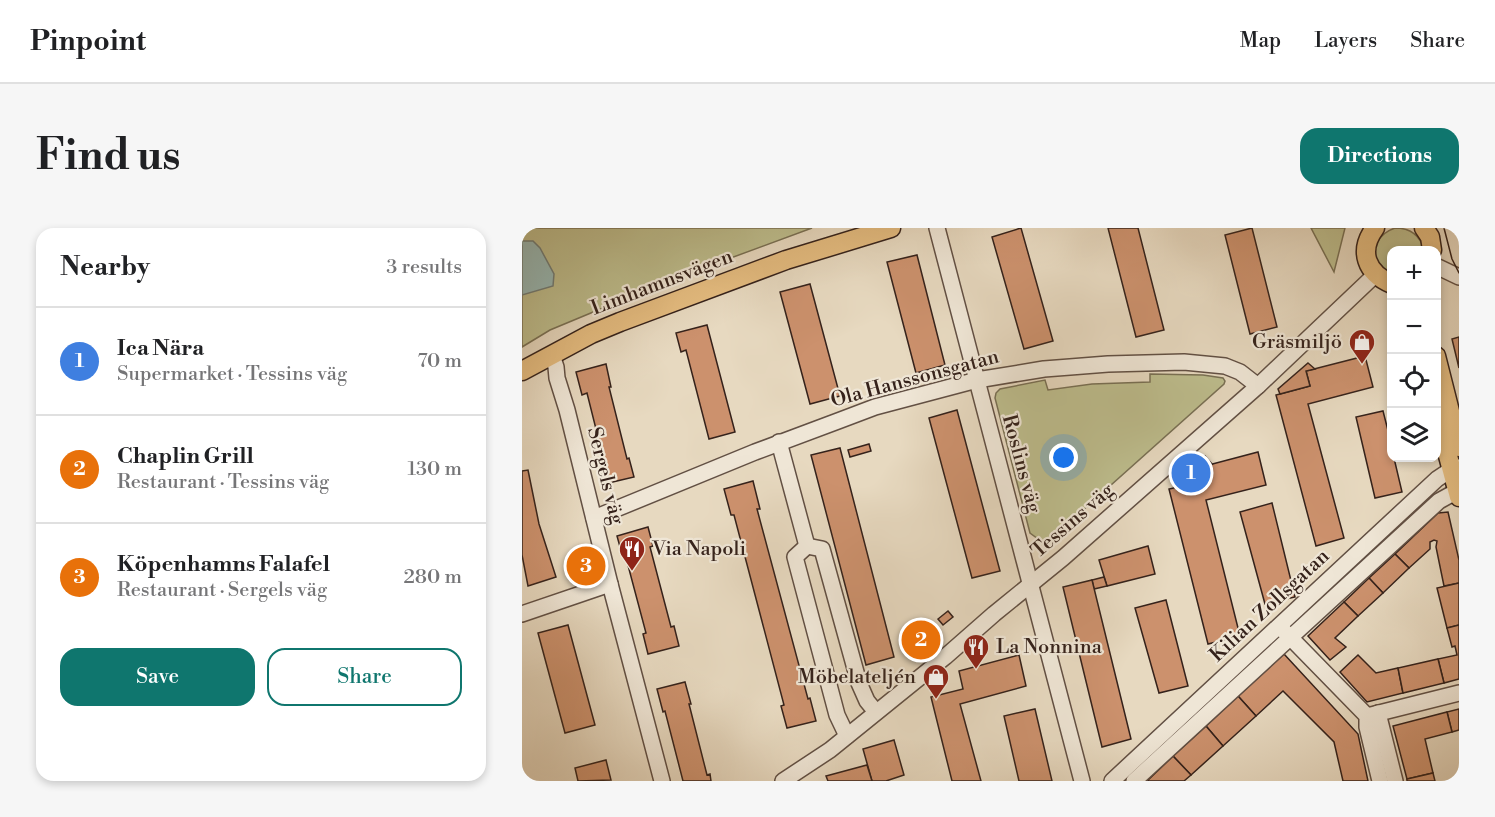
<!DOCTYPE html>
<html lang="en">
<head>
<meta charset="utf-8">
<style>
	body { margin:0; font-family:"Libre Bodoni",serif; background:#f6f6f6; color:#202124 }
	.controls { position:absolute; right:18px; top:18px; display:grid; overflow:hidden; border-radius:12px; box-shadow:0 3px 9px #0003 }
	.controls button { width:54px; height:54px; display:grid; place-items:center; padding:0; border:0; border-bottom:2px solid #e0e0e0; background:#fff; color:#202124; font:30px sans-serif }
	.you { position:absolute; left:542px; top:230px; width:21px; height:21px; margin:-15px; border:4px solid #fff; border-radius:50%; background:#1a73e8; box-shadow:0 0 0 9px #1a73e833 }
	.badge { display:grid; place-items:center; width:39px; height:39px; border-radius:50%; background:#0f766e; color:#fff; font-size:20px; font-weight:700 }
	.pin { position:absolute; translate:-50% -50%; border:3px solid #fff; box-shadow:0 2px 6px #0006 }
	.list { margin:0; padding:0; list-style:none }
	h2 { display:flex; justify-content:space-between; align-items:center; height:78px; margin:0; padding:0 24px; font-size:26px }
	h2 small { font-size:20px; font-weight:400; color:#757577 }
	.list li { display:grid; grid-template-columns:39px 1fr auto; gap:18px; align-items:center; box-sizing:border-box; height:108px; padding:0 24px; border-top:2px solid #e0e0e0 }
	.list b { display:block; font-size:22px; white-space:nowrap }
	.list p { margin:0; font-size:20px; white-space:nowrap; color:#757577 }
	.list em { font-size:20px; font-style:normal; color:#757577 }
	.actions { display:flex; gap:12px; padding:18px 24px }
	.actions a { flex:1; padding:14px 0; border:2px solid #0f766e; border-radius:18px; text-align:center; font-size:21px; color:#0f766e }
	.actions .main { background:#0f766e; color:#fff }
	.icon { flex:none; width:33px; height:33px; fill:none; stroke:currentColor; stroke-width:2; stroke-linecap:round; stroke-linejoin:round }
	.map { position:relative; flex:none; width:937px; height:553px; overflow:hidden; border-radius:18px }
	header { display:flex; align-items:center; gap:36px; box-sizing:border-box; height:84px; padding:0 30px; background:#fff; border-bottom:2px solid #e0e0e0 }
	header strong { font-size:28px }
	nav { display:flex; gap:33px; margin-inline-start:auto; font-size:21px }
	.intro { display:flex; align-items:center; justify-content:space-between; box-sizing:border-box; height:144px; padding:0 36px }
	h1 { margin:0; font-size:42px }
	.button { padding:15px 27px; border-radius:18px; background:#0f766e; color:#fff; font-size:21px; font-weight:700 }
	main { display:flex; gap:36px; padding:0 36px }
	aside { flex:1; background:#fff; border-radius:18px; box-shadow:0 3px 9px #0003 }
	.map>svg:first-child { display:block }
	.green { fill:#bdbd8d; stroke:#797054; stroke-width:1.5 }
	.water { fill:#97b9b6; stroke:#707d78; stroke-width:1.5 }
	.building { fill:#cc916d; stroke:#35221b; stroke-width:1.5 }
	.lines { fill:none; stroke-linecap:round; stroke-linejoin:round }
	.minor-casing { stroke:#625044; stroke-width:18 }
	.major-casing { stroke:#35221b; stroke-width:21 }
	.minor { stroke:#efe6d6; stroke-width:15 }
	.major { stroke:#e4bc80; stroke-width:18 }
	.tram { stroke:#35221b; stroke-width:1.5 }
	.labels { text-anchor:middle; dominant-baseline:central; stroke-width:4.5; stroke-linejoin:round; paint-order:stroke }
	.street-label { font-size:20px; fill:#35221b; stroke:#efe6d6 }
	.poi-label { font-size:20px; fill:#35221b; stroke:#efe6d6; text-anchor:end }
</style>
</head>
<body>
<header>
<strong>Pinpoint</strong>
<nav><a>Map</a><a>Layers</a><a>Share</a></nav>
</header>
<div class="intro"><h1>Find us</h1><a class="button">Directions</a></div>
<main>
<aside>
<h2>Nearby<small>3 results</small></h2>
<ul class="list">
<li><span class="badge" style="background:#3f7fe0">1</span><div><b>Ica Nära</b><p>Supermarket · Tessins väg</p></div><em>70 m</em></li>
<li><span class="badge" style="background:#e8710a">2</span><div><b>Chaplin Grill</b><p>Restaurant · Tessins väg</p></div><em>130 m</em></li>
<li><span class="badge" style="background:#e8710a">3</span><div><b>Köpenhamns Falafel</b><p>Restaurant · Sergels väg</p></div><em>280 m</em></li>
</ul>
<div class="actions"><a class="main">Save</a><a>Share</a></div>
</aside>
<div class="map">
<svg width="937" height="553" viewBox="0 0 937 553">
	<rect width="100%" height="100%" fill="#e7d9c0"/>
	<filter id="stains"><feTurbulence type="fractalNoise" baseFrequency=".00333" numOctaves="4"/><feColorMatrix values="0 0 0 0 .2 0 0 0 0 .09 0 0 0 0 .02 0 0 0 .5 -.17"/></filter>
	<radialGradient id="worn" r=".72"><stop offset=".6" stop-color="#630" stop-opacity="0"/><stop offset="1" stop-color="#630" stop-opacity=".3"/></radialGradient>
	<g class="green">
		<path d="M0,0H290L141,55L28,102L0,119Z"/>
		<path d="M789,0H823L812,44Z"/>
		<path d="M873,0C888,0 898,7 902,22H870V48C865,44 857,40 855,35C848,19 858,5 873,0Z"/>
		<path d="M628,146L681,147L701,150L703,153L702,156L523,316L508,305L473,170L474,165L478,161L523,152L526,162L570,156L628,154Z"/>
	</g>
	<path class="water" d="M0,13H11L18,20L32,46L31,58L0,67Z"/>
	<g class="building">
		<path d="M499,0L531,113L502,121L470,9Z"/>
		<path d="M586,0H616L642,102L614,109Z"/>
		<path d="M730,0L755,99L728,106L703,7Z"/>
		<path d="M395,27L423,137L394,145L365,34Z"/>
		<path d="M288,56L318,168L288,176L258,64Z"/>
		<path d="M185,97L213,204L187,211L164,122L159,124L154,105Z"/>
		<path d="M937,109V140L930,111Z"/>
		<path d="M843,128L851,159L786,176L822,310L794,318L754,167L788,158L784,143Z"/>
		<path d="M786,135L793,141L784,143L788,158L758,166L756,161Z"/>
		<path d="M84,136L89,159H87L105,231L107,230L112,249L82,256L78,239L83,237L65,165L60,167L54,144Z"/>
		<path d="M435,182L478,343L450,350L407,190Z"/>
		<path d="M861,183L870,218V230H872L880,264L853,270L834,189Z"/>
		<path d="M347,216L349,223L328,229L326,222Z"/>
		<path d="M318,220L372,429L344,437L289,227Z"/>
		<path d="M736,224L744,257L684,272L718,408L686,416L647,261L683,253L679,239Z"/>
		<path d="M683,228L690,236L679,239L683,253L657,259L653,254Z"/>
		<path d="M6,242L17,296L34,349L6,358L0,327V243Z"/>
		<path d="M231,253L238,281H235L286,471L288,470L294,493L265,500L259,478L262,477L212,287H209L202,261Z"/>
		<path d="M750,275L773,369L743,376L718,284Z"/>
		<path d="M926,284L937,332V355L922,358L914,319L915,313L912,312L908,314V321L887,340L873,326L916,285Z"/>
		<path d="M126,299L131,318L128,319L149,399L152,398L157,418L126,426L121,406L124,405L103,326H100L95,308Z"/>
		<path d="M626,318L633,346L585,358L577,332Z"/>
		<path d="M873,326L887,340L861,365L847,350Z"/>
		<path d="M582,349L585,358L572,361L570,352Z"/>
		<path d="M847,350L861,365L836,388L822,374Z"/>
		<path d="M570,352L609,511L580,519L541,359Z"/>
		<path d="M937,355V397L925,400L915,360Z"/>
		<path d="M644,372L666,458L637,465L613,380Z"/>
		<path d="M822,374L836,388L813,410L824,419L808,432L786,408Z"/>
		<path d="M426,383L431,389L421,397L416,391Z"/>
		<path d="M46,397L73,497L43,505L16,405Z"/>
		<path d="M937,397V451L922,455L916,431L935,427L933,418L930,419L925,400Z"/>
		<path d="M396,406L401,412L388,423L383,417Z"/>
		<path d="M762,426L836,506L846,553H821L812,514L761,463L734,488L716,468Z"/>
		<path d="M497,427L504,458L438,476L459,553H430L409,469L441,461L437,443Z"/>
		<path d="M836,427L854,445L876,440L881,465L845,474L818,444Z"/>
		<path d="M916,431L922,455L881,465L876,440Z"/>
		<path d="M163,454L169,476H167L185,547L188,546L189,553H161L143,483L141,484L135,461Z"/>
		<path d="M716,468L734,488L701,518L684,498Z"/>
		<path d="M513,481L530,553H497L482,488Z"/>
		<path d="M937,481V502L930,504L925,484Z"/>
		<path d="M925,484L930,504L903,511L911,545L885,551L871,498Z"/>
		<path d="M684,498L701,518L669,547L651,528Z"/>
		<path d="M372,512L382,547L364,553H350L341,521Z"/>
		<path d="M651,528L669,547L662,553H625Z"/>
		<path d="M84,532L89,552L56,553L53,540Z"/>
		<path d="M345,537L350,553H306L304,548Z"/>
		<path d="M911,545L913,553H885V551Z"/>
	</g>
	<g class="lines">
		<g class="minor-casing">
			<g id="minor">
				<path d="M415,0L560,553"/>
				<path d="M914,38L937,49"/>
				<path d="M30,127L34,139L35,150L45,182L88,356L140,553"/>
				<path d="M257,214L285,318"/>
				<path d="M72,290L233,224L316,193L353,179L455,152L522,141L548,139L586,136L662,134L703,138L718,144L736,158"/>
				<path d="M285,318L273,329L315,487L325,508"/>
				<path d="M285,318L300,321L337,455L345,473L354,484"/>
				<path d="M0,386L88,356"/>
				<path d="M762,403L845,488V499L858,553"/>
				<path d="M856,485L873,553"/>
				<path d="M845,488L937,465"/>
				<path d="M261,553L308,522L423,429L472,386L541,330L736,158L854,46"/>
				<path d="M590,553L915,251L930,241L937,239"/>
				<path d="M612,553L917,273L937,262"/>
			</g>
		</g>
		<g class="major-casing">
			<g id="major">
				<path d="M853,0C836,23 844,45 870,56"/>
				<path d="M902,0L908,9L910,22"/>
				<path d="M914,128L937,219"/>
				<path d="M0,143L69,106L98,94L264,32L369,0"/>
				<path d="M914,183L937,269"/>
			</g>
		</g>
		<use href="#minor" class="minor"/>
		<use href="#major" class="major"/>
		<path class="tram" d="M922,0L930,31L937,45"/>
	</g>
	<defs>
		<g id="shop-pin" transform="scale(1.35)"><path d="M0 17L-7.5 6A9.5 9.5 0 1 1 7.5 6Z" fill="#8f2418" stroke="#efe6d6"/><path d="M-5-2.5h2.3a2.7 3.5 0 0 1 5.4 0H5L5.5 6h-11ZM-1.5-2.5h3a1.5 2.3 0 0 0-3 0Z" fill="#fff"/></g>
		<g id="restaurant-pin" transform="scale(1.35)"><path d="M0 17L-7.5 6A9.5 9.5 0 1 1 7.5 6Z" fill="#8f2418" stroke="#efe6d6"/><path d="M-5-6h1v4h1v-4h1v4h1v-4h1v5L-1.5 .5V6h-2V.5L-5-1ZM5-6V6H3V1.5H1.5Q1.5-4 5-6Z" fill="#fff"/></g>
	</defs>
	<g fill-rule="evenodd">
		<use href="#shop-pin" x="840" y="114"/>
		<use href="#restaurant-pin" x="110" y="321"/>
		<use href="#restaurant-pin" x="454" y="419"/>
		<use href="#shop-pin" x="414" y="449"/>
	</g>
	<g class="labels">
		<g class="street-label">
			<text transform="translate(140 55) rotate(-21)">Limhamnsvägen</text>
			<text transform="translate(393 151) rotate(-15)">Ola Hanssonsgatan</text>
			<text transform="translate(499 236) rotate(75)">Roslins väg</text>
			<text transform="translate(83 248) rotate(76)">Sergels väg</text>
			<text transform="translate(551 293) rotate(-41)">Tessins väg</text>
			<text transform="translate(748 378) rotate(-43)">Kilian Zollsgatan</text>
		</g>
		<g class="poi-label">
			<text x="820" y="114">Gräsmiljö</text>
			<text x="130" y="321" text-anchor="start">Via Napoli</text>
			<text x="474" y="419" text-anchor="start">La Nonnina</text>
			<text x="394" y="449">Möbelateljén</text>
		</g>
	</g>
	<rect width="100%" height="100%" filter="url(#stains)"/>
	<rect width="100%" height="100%" fill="url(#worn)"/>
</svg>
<div class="controls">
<button>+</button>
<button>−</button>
<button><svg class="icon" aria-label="locate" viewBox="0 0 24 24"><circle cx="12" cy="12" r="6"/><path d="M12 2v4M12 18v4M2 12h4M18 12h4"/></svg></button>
<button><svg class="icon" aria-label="layers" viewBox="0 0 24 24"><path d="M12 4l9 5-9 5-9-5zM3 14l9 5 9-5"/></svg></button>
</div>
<div class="you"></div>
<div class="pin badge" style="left:669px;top:245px;background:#3f7fe0">1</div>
<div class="pin badge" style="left:399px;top:412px;background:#e8710a">2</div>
<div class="pin badge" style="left:64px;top:338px;background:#e8710a">3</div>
</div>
</main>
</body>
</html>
